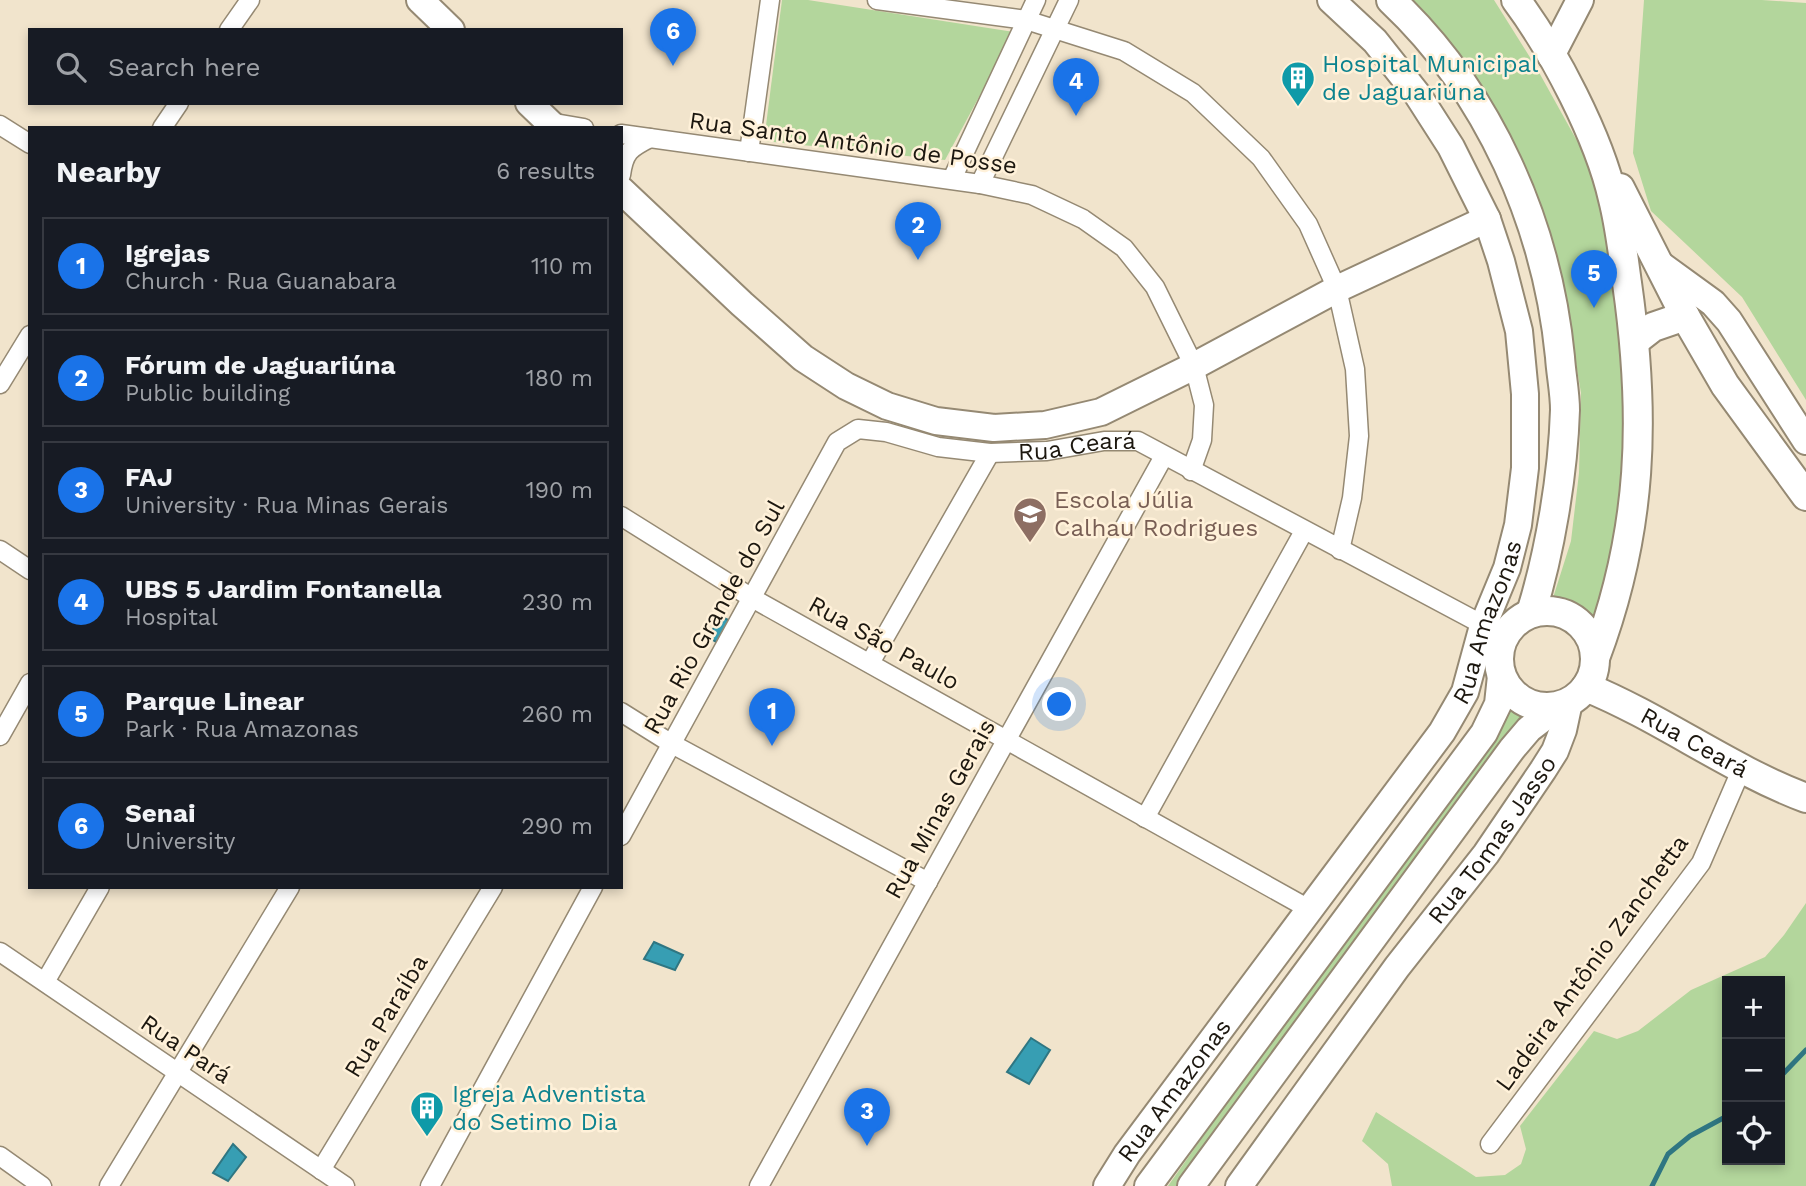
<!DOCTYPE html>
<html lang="en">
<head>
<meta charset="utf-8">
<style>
	body { margin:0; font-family:"Work Sans",sans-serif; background:#242831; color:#f1f3f6 }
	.controls { position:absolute; right:21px; bottom:21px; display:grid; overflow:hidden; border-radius:0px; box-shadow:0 4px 10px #0003 }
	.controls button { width:63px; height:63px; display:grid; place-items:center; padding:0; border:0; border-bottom:2px solid #363941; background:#171b24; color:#f1f3f6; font:35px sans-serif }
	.you { position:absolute; left:1060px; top:705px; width:24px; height:24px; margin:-18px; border:5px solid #fff; border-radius:50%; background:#1a73e8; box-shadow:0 0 0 10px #1a73e833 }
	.badge { display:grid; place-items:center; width:46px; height:46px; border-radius:50%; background:#1a73e8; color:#fff; font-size:23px; font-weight:700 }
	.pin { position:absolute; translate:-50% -58px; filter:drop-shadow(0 2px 4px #0008) }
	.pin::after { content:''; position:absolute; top:37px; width:24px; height:21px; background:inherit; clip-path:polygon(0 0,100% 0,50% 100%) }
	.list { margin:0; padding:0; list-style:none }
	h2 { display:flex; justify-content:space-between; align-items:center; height:91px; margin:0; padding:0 28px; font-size:30px }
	h2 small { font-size:23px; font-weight:400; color:#9ea1a6 }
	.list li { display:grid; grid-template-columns:46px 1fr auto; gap:21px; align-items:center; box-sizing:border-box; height:98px; margin:0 14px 14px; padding:0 14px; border:2px solid #363941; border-radius:0px }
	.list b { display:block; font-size:26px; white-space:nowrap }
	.list p { margin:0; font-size:23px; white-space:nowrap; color:#9ea1a6 }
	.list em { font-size:23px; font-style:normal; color:#9ea1a6 }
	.icon { flex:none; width:38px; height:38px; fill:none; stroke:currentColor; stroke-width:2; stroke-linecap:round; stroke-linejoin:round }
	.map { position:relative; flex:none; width:1806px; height:1186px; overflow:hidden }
	.search { position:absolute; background:#171b24; box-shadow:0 4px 10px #0003; left:28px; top:28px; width:595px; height:77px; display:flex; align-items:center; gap:18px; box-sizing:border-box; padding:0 24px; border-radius:0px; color:#9ea1a6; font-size:26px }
	.panel { position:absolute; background:#171b24; box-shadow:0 4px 10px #0003; left:28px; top:126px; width:595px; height:763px; border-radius:0px }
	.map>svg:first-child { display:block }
	.green { fill:#b3d69c; fill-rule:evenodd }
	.water { fill:#379eb3; stroke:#2f7682; stroke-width:2 }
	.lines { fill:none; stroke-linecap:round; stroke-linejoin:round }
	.stream { stroke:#2f7682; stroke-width:5 }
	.street-casing { stroke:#958973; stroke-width:21 }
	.secondary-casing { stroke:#958973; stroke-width:30 }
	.primary-casing { stroke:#958973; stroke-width:32 }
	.street { stroke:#fff; stroke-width:18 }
	.secondary { stroke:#fff; stroke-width:26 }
	.primary { stroke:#fff; stroke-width:28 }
	.labels { text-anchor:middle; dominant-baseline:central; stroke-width:5; stroke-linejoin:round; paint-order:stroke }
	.culture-label { font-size:24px; fill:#0d838f; stroke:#fff1d9; text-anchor:start }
	.street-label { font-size:24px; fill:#1c170f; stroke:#fff1d9 }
	.education-label { font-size:24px; fill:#785e54; stroke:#fff1d9; text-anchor:start }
</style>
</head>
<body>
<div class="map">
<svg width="1806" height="1186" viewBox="0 0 1806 1186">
	<rect width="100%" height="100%" fill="#f1e4cc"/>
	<g class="green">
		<path d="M782,0H808L1014,32L945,160L764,141Z"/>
		<path d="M1410,0H1494L1536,67L1596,175L1623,318L1625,518L1600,628L1580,608L1552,601L1571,541L1579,473L1581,393L1565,298L1466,69Z"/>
		<path d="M1644,0H1762L1806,3V400L1742,297L1651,211L1633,153Z"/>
		<path d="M1509,702L1540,714L1188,1186H1168Z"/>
		<path d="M1806,903V1186H1392L1388,1164L1362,1141L1376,1112L1476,1177L1505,1175L1521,1164L1526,1149L1520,1126L1594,1031L1617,1039L1638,1031L1691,990L1765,957L1784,935ZM1727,981H1780V1160H1727Z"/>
	</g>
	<g class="water">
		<path d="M721,617L731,621L718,643L708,637Z"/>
		<path d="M654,942L683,955L675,970L644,959Z"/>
		<path d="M1031,1038L1050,1050L1029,1084L1007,1072Z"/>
		<path d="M233,1144L246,1157L228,1181L213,1173Z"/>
	</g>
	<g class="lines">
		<g class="stream">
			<path d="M1780,1077L1806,1050"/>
			<path d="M1652,1186L1668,1154L1690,1136L1727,1116"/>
		</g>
		<g class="street-casing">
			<g id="street">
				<path d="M877,0L1026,20L1124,51L1193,93L1261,158L1308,224L1337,289L1355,369L1359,436L1352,498L1340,550"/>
				<path d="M229,30L250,0"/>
				<path d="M549,122L584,128"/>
				<path d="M0,125L30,144"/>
				<path d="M162,128L179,103"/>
				<path d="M621,134L980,184L1032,195L1083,219L1124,248L1155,287L1194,366L1204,405L1202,440L1191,471"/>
				<path d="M749,152L770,0"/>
				<path d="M621,175C624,152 630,148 650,138"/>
				<path d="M952,179L1036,0"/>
				<path d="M980,184L1069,0"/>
				<path d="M0,384L30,335"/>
				<path d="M621,516L752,598L1309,909"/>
				<path d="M0,550L30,570"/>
				<path d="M870,663L990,453"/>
				<path d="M621,712L672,744L928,882"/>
				<path d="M0,736L30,683"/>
				<path d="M1145,818L1304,531"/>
				<path id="s1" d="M621,836L837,442L858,429L886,432L938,447L990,453L1047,451L1104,441H1138L1504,636"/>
				<path d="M0,952L345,1186"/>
				<path d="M45,982L100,887"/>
				<path d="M1490,1144L1701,863L1742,768"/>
				<path d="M0,1156L42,1186"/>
				<path d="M321,1170L493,887"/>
				<path d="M109,1186L290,887"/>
				<path d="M430,1186L593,887"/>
				<path d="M759,1186L1164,456"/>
			</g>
		</g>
		<g class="secondary-casing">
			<g id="secondary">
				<path d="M420,0L451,30"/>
				<path d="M1551,56L1580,0"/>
				<path d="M529,103L555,128"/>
				<path d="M621,190L742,304L803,358L846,386L887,406L936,421L994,428L1045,425L1101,412L1194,366L1337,289L1487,219"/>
				<path d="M1658,263L1713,303L1729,321L1806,441"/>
				<path id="s2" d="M1107,1186L1127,1154L1442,732L1465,692L1483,626L1507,568L1518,525L1525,468V394L1519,331L1501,261L1487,219L1451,147L1417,94L1375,41L1331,0"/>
				<path d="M1148,1186L1484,733L1498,704L1501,676"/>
				<path d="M1191,1186L1512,749L1529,729L1559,706"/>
				<path id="s3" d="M1239,1186L1397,967L1486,854L1543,770L1555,751L1563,730L1569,702"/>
			</g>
		</g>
		<g class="primary-casing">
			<g id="primary">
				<path d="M1391,0C1489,92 1547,224 1560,357C1561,374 1565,392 1565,410C1563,474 1550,552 1531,613"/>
				<path d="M1516,0C1554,51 1599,137 1613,199C1620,226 1623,255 1627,283C1646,416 1643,531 1595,658"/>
				<path d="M1620,188L1685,316L1725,385L1806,496"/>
				<path d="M1635,341L1653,327L1685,316"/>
				<circle cx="1547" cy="659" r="48"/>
				<path id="s4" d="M1586,687C1662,718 1729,769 1806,798"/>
			</g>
		</g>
		<use href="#street" class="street"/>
		<use href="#secondary" class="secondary"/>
		<use href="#primary" class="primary"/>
	</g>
	<defs>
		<g id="building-pin" transform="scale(1.75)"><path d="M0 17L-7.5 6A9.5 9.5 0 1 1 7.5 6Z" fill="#0f9aa8" stroke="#fff1d9"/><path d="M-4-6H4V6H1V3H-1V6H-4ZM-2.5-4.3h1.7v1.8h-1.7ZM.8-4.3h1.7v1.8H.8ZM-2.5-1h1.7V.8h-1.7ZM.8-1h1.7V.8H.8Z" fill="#fff"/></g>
		<g id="school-pin" transform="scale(1.75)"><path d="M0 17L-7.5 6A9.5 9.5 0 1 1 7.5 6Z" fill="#8d6e63" stroke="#fff1d9"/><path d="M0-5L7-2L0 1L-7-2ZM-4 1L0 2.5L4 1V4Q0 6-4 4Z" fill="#fff"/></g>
	</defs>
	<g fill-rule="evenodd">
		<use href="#building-pin" x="1298" y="78"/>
		<use href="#school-pin" x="1030" y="514"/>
		<use href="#building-pin" x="427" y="1108"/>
	</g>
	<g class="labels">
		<g class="culture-label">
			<text x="1322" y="64">Hospital Municipal<tspan x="1322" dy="28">de Jaguariúna</tspan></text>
			<text x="452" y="1094">Igreja Adventista<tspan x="452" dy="28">do Setimo Dia</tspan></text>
		</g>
		<g class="street-label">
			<text transform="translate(853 143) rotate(8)">Rua Santo Antônio de Posse</text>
			<text stroke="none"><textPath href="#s1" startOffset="696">Rua Ceará</textPath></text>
			<text transform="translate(714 617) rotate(-61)">Rua Rio Grande do Sul</text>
			<text stroke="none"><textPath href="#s2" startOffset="684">Rua Amazonas</textPath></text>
			<text transform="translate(884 643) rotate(29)">Rua São Paulo</text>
			<text stroke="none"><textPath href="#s4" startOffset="122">Rua Ceará</textPath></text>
			<text transform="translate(940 809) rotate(-61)">Rua Minas Gerais</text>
			<text stroke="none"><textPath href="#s3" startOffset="429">Rua Tomas Jasso</textPath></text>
			<text transform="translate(1592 963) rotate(-54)">Ladeira Antônio Zanchetta</text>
			<text transform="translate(386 1016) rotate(-59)">Rua Paraíba</text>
			<text transform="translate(186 1049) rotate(34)">Rua Pará</text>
			<text stroke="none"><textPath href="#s2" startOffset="117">Rua Amazonas</textPath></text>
		</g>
		<g class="education-label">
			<text x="1054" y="500">Escola Júlia<tspan x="1054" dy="28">Calhau Rodrigues</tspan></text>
		</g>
	</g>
</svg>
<div class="controls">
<button>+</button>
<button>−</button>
<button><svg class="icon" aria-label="locate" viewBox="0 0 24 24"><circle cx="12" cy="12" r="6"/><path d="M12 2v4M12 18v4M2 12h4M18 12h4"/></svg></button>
</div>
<div class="you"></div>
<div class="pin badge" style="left:772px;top:746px">1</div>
<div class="pin badge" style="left:918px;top:260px">2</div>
<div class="pin badge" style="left:867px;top:1146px">3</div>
<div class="pin badge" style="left:1076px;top:116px">4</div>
<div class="pin badge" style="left:1594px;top:308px">5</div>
<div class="pin badge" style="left:673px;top:66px">6</div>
<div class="search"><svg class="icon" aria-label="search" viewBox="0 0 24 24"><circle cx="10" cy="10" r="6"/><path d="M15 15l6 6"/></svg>Search here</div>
<section class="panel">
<h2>Nearby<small>6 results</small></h2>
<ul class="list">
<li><span class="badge">1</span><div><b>Igrejas</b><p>Church · Rua Guanabara</p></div><em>110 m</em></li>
<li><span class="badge">2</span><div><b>Fórum de Jaguariúna</b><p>Public building</p></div><em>180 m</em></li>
<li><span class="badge">3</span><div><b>FAJ</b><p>University · Rua Minas Gerais</p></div><em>190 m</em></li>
<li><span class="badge">4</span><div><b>UBS 5 Jardim Fontanella</b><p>Hospital</p></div><em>230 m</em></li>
<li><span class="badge">5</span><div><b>Parque Linear</b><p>Park · Rua Amazonas</p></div><em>260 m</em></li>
<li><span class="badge">6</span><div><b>Senai</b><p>University</p></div><em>290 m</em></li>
</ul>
</section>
</div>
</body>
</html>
